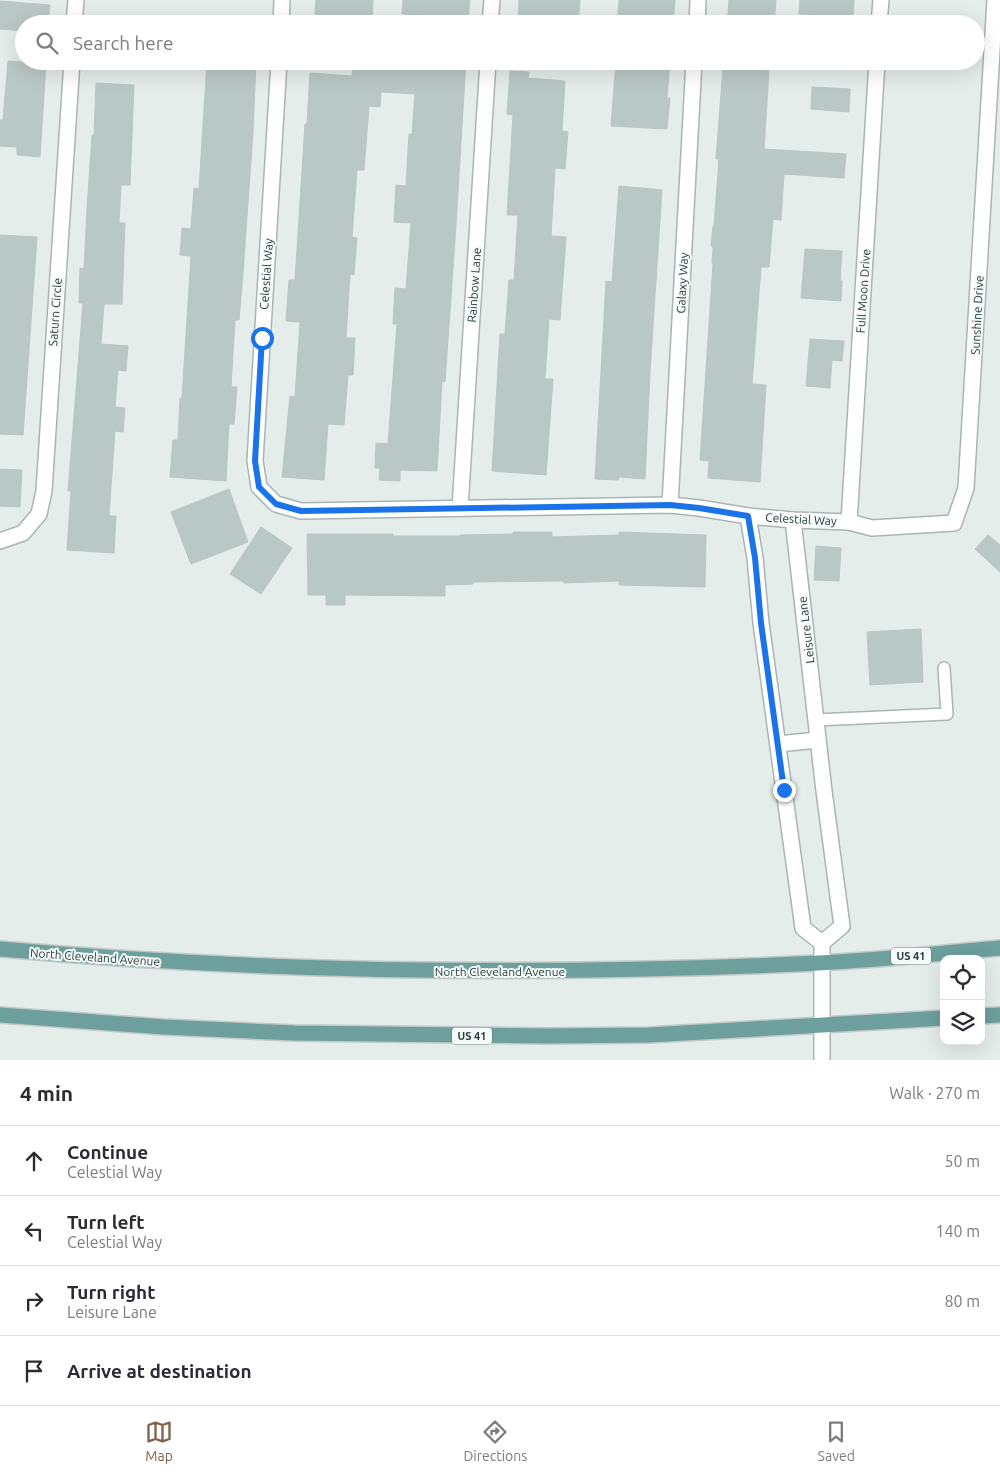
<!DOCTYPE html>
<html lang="en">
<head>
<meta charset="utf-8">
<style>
	body { margin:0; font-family:Ubuntu,sans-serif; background:#f7f7f7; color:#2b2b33 }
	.controls { position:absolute; right:15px; bottom:15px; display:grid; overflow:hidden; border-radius:10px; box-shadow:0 5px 20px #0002 }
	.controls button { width:45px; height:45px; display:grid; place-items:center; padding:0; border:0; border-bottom:1px solid #e1e1e2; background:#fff; color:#2b2b33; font:25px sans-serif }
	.stop { position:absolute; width:15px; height:15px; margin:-11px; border:4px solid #1a73e8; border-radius:50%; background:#fff }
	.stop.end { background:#1a73e8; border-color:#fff; box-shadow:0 1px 5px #0008 }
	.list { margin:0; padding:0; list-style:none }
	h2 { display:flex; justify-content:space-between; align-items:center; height:65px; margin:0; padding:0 20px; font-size:21px }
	h2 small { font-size:16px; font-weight:400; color:#7c7c81 }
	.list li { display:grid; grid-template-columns:32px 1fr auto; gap:15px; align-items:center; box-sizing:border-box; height:70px; padding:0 20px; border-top:1px solid #e1e1e2 }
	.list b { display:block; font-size:19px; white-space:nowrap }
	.list p { margin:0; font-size:16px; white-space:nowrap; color:#7c7c81 }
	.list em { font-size:16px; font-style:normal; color:#7c7c81 }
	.icon { flex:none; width:28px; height:28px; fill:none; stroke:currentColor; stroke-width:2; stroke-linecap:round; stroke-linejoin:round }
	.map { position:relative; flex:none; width:1000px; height:1060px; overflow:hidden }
	.search { position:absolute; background:#fff; box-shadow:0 5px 20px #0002; left:15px; right:15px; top:15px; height:55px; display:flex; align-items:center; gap:12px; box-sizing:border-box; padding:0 18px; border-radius:28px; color:#7c7c81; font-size:19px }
	.sheet { height:345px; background:#fff }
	nav { display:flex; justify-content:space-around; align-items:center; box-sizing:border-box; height:70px; border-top:1px solid #e1e1e2; background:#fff; font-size:14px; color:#7c7c81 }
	nav a { display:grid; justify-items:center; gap:2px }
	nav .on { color:#80604a }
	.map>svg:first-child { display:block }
	.building { fill:#bac8c5; stroke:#b8c6c3 }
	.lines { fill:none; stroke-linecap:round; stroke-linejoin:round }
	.service-casing { stroke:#a8b5b3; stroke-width:14 }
	.minor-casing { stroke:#a8b5b3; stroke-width:18 }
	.primary-casing { stroke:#c2c9c8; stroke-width:18 }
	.service { stroke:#fff; stroke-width:11 }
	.minor { stroke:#fff; stroke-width:15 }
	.primary { stroke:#6d9f9c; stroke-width:15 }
	.route { stroke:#1a73e8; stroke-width:6 }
	.labels { text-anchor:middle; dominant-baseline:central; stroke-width:4; stroke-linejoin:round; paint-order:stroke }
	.shield { fill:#f5faf8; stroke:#637674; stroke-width:1 }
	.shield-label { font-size:11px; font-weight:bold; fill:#253e3c }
	.street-label { font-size:12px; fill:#253e3c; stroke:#f5faf8 }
</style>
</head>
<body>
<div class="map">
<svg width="1000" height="1060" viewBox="0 0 1000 1060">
	<rect width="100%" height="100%" fill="#e5edeb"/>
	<g class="building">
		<path d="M316,0H373L372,24H314Z"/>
		<path d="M403,0H470L468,19L402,14Z"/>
		<path d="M519,0H580L578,24L518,23Z"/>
		<path d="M619,0H675L673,24H617Z"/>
		<path d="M729,0H776L774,24H727Z"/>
		<path d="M800,0H854L853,18L799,14Z"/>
		<path d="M0,1L50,5L48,24H24V31L0,29Z"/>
		<path d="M8,61L46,64L40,157L17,155V147L0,146V120H3Z"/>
		<path d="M207,61H256L253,132L243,273L239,320H235L231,387H237L234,424H229L226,481L170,477L173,440H178L180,398H182L191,256L180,255L182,228L191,229L194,188L199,189Z"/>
		<path d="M353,61H466L455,240L445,382L442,381L437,471L400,470V481L379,480L380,468H375L376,443L388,444L397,324H393L395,288L406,289L411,223L394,222L396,185L406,186L409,134H412L415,94L381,92L380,107L369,106L364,170H357L352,237L357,238L354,275L350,274L346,338H355L353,375H348L344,425L328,424L324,480L282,477L290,396L295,397L300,322L286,321L289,280H295L305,124H307L310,73L352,76Z"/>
		<path d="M616,61H670L667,98H670L667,129L611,126Z"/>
		<path d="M723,68L769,71L764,149L846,154L844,178L784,174L781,220L773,219L769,267H761L752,384L766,385L760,482L708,478L709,461L700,460L713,264L712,263L713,248L711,245L713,226H714L719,159H716Z"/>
		<path d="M510,71L529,72L528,78L565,81L562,131L568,132L565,169L555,168L551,236L566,237L560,320L549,319L545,379H553L546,475L492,471L500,334H505L509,280H514L518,215H507L513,115L507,114Z"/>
		<path d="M96,83L134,85L130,185H121L119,223H125L122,304H104L101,344L128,346L126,371L118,370L115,407L125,408L123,432L115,431L109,516H116L114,553L67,550L71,491H68L83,303H79L80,268L84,269L87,209L92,135H94Z"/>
		<path d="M812,87L850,89L849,112L811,109Z"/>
		<path d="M619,186L662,190L650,372L645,479L619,477L618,480L595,479L606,281L612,282Z"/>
		<path d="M0,235L37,237L23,435L0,434Z"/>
		<path d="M805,249L842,251L840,281H842L841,301L801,298Z"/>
		<path d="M810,339L844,341L842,361L832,360L830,388L806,386Z"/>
		<path d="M0,469L22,470L20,507L0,506Z"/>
		<path d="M229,489L248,542L191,564L171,512Z"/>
		<path d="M261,527L292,548L261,594L230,574Z"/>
		<path d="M513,532H552V537L619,535V532L706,535L705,587L619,585V581L564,583V581L473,582V584L445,585V596L345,595V605H326V595H308L307,534H393V536H460V535L513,534Z"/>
		<path d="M988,535L1000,545V572L975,549Z"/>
		<path d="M816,546L841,548L839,581L814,580Z"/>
		<path d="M921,629L923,682L870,685L867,632Z"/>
	</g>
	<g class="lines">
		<g class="service-casing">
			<path id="service" d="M816,720L947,714L944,668"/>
		</g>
		<g class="minor-casing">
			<g id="minor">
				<path d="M74,24L76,0"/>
				<path d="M281,24L282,0"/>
				<path d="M490,24L492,0"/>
				<path d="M697,24L698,0"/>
				<path d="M879,24L881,0"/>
				<path d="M279,61L255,461L259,487L276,504L301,511L670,505L699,508L748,516L793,520L849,522L872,528L954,523L966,488L995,0"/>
				<path d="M670,505L694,61"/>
				<path d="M460,508L488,61"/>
				<path d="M748,516L755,558L761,623L803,928L822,943"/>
				<path d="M793,520L824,791L842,926L822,943V1060"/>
				<path d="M849,522L877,61"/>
				<path d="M0,541L23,533L39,514L44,491L72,61"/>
				<path d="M778,744L818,740"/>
			</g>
		</g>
		<g class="primary-casing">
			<g id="primary">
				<path d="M0,949C273,973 546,976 819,963C880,960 940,953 1000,948"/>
				<path d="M0,1015L164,1027L294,1033L548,1036L649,1035L944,1018"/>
				<path d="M981,1016L1000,1015"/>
			</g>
		</g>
		<use href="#service" class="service"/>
		<use href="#minor" class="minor"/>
		<use href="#primary" class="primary"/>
	</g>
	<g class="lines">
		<path class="route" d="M262,338L255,461L259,487L276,504L301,511L670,505L699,508L748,516L755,558L761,623L784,790"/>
	</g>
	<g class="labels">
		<g class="shield">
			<rect x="891" y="947.5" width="40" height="17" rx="4"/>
			<rect x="452" y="1027.5" width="40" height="17" rx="4"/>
		</g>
		<g class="shield-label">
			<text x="911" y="956">US 41</text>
			<text x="472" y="1036">US 41</text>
		</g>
		<g class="street-label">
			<text transform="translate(266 274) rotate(-86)">Celestial Way</text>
			<text transform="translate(682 283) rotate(-87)">Galaxy Way</text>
			<text transform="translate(474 285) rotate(-86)">Rainbow Lane</text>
			<text transform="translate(863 291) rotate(-86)">Full Moon Drive</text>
			<text transform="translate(55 312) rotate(-86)">Saturn Circle</text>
			<text transform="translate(977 315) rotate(-87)">Sunshine Drive</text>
			<text transform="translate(801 519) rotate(3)">Celestial Way</text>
			<text transform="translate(806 630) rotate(-97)">Leisure Lane</text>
			<text transform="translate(95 957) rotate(4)">North Cleveland Avenue</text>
			<text x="500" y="971">North Cleveland Avenue</text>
		</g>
	</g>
</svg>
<div class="controls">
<button><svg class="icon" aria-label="locate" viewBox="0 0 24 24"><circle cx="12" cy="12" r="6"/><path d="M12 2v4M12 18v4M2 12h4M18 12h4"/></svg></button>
<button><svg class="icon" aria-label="layers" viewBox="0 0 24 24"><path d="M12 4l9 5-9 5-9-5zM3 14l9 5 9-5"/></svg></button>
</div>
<div class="stop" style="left:262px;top:338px"></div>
<div class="stop end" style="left:784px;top:790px"></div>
<div class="search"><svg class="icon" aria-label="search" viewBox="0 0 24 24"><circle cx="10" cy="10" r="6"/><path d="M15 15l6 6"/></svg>Search here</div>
</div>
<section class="sheet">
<h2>4 min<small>Walk · 270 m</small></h2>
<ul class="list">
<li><svg class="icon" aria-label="ahead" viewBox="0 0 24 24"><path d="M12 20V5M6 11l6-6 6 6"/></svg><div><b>Continue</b><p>Celestial Way</p></div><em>50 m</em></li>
<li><svg class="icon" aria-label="left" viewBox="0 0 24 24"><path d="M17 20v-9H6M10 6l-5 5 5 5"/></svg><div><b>Turn left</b><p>Celestial Way</p></div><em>140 m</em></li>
<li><svg class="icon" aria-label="right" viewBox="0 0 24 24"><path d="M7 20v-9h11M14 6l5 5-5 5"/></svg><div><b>Turn right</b><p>Leisure Lane</p></div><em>80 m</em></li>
<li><svg class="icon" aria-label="arrive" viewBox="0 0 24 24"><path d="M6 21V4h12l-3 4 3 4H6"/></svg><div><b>Arrive at destination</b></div></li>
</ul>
</section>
<nav>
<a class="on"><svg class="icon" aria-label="map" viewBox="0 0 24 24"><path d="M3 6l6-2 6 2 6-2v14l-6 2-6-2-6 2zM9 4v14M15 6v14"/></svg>Map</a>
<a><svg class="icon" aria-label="directions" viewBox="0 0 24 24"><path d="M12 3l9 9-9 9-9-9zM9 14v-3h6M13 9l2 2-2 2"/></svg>Directions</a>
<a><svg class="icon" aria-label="saved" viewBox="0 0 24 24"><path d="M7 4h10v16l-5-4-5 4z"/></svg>Saved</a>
</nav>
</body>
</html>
